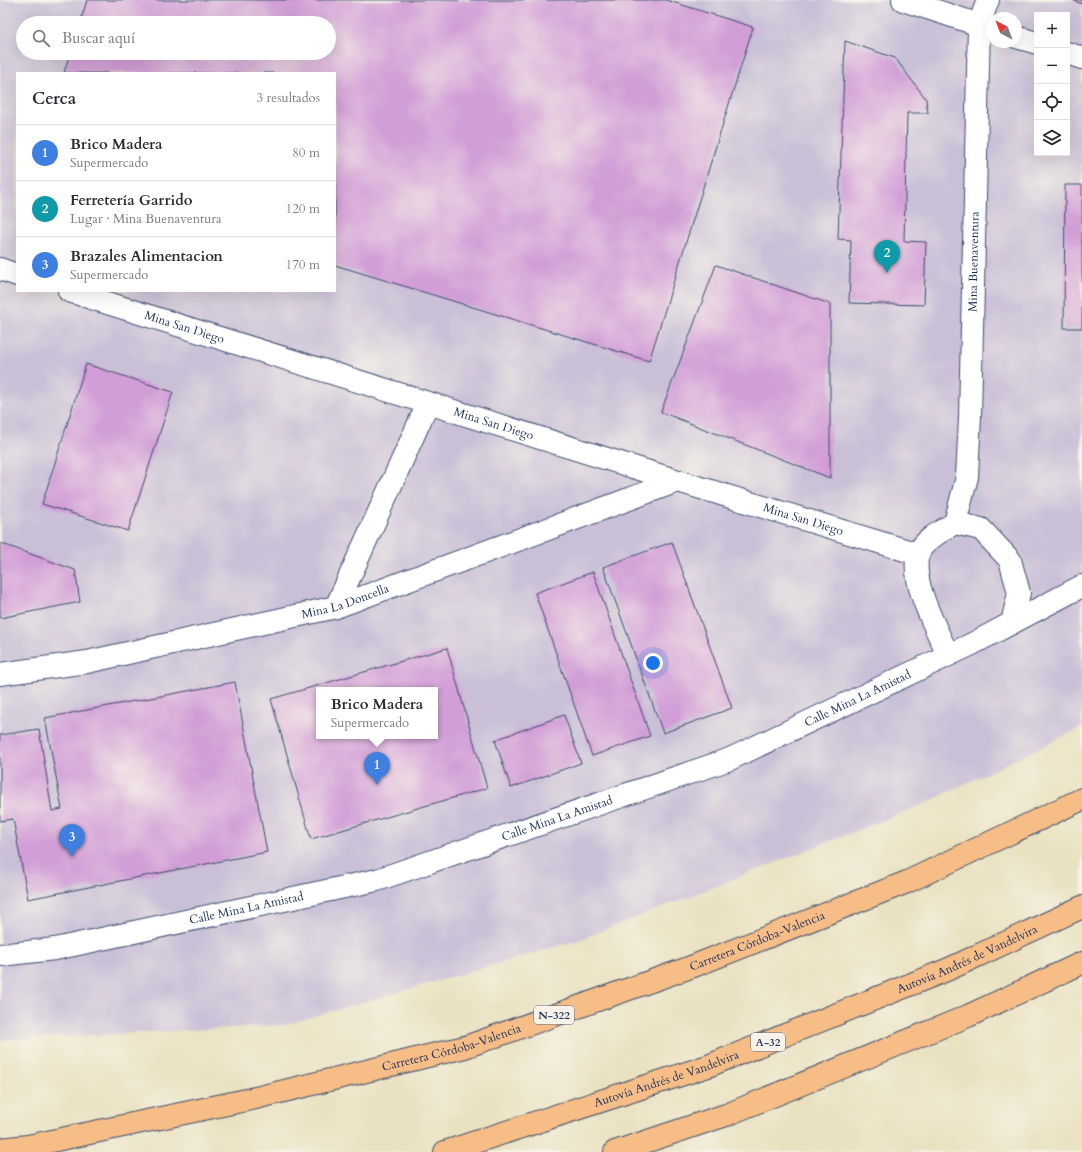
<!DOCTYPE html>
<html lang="es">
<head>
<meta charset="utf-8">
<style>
	body { margin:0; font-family:Cardo,serif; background:#f2f2f3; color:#2b2b33 }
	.controls { position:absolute; right:12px; top:12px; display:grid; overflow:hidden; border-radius:0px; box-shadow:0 4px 16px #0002 }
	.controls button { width:36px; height:36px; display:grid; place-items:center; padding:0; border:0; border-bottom:1px solid #e1e1e2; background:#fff; color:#2b2b33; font:20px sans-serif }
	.compass { position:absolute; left:986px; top:12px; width:36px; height:36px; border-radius:50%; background:#fff; box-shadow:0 4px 16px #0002; rotate:318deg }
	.you { position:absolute; left:653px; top:663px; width:14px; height:14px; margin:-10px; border:3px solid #fff; border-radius:50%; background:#1a73e8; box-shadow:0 0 0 6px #1a73e833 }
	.badge { display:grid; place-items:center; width:26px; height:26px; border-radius:50%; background:#ea580c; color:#fff; font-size:13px; font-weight:700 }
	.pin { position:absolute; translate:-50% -33px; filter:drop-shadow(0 1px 2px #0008) }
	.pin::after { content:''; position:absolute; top:21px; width:14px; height:12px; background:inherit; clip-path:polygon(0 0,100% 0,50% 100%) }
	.popup { position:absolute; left:316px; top:687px; width:122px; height:52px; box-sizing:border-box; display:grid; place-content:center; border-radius:0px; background:#fff; filter:drop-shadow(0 1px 3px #0005); font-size:13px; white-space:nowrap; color:#7c7c81 }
	.popup b { font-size:15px; color:#2b2b33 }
	.popup::after { content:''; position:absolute; left:50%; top:100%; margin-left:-8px; border:8px solid transparent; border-top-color:#fff }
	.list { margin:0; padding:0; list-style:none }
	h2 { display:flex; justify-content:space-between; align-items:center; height:52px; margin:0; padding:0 16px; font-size:17px }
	h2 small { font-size:13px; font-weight:400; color:#7c7c81 }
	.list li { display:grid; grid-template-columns:26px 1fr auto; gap:12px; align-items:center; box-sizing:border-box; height:56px; padding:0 16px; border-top:1px solid #e1e1e2 }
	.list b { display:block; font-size:15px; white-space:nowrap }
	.list p { margin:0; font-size:13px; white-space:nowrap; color:#7c7c81 }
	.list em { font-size:13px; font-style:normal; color:#7c7c81 }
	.icon { flex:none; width:22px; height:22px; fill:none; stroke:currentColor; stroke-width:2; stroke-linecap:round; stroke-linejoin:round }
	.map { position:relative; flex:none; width:1082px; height:1152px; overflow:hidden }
	.search { position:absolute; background:#fff; box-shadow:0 4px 16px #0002; left:16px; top:16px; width:320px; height:44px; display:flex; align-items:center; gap:10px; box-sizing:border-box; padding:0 14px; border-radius:22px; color:#7c7c81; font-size:15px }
	.panel { position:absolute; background:#fff; box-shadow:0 4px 16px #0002; left:16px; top:72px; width:320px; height:220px; border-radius:0px }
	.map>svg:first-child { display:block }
	.industrial { fill:#c9bfd7; fill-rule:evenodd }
	.building { fill:#d29ed7; fill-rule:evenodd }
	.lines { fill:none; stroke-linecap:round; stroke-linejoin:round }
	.minor-casing { stroke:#3a4a6d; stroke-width:24 }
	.trunk-casing { stroke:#3a4a6d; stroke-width:24 }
	.motorway-casing { stroke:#3a4a6d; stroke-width:24 }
	.minor { stroke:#fff; stroke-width:22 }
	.trunk { stroke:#f6be86; stroke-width:22 }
	.motorway { stroke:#f6be86; stroke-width:22 }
	.labels { text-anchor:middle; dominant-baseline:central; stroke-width:3.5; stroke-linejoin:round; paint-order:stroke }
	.shield { fill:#f7f3e8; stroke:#5d6a87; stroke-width:1 }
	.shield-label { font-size:11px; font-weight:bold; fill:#1b2f5e }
	.street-label { font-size:12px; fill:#1b2f5e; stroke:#f7f3e8 }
</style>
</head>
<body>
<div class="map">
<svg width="1082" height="1152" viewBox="0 0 1082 1152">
	<rect width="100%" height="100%" fill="#f7f3e8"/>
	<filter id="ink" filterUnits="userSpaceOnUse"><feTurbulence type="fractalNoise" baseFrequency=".025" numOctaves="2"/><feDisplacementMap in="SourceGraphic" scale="8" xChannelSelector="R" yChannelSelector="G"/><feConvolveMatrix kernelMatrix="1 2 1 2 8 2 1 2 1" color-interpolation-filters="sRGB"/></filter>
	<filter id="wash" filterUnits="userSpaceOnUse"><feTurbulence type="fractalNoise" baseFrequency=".012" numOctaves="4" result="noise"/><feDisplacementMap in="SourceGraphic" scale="16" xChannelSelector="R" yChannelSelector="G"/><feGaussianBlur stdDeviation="0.9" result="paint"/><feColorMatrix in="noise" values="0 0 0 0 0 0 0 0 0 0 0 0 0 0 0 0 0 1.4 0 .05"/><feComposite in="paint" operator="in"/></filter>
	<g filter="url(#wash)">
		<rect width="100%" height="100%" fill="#e9e1bf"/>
		<path class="industrial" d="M0,0H1082V727L924,804L579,940L284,1025L0,1040ZM1037,15H1067V153H1037ZM992,18H1016V42H992ZM23,23H329V53H23ZM17,73H335V291H17ZM319,690H435V736H319Z"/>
		<g id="blocks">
			<g class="building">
				<path d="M87,0H666L753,27L649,361L335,265V73H64L70,53H329V23H80Z"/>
				<path d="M1072,0H1082V4Z"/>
				<path d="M845,41L895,58L926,99L928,113H907L904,241L926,242L924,305L849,303L851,240L838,239Z"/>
				<path d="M1065,185H1082V328H1064Z"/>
				<path d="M716,265L830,304V478L661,412Z"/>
				<path d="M86,364L173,392L128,531L42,504Z"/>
				<path d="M672,542L732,708L663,733L603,567Z"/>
				<path d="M0,543L75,570L80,602L0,618Z"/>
				<path d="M593,572L650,736L592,756L535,593Z"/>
				<path d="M447,648L487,788L311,839L271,699ZM319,690H435V736H319Z"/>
				<path d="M235,682L267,852L28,899L13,819L0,821V735L39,729L52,811L62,809L45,718Z"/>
				<path d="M564,715L581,763L511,788L495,740Z"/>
			</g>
		</g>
	</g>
	<g filter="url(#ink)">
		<use href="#blocks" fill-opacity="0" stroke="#3a4a6d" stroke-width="1"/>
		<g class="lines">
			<g class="minor-casing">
				<g id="minor">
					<path d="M903,0L992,29"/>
					<path d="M1016,37L1037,43"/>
					<path d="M1067,53L1082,58"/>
					<path d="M0,269L17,275"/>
					<path id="s1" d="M69,291L678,481L918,554"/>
					<path id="s2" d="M955,523L967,477L970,417L979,25L988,0"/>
					<path d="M336,607L428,403"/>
					<path d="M948,655C937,630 910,582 918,554C923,540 943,530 955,523L981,529L1010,560L1019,593L1012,623"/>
					<path id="s3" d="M0,674L87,662L336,607L678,481"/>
					<path id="s4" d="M0,955L55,949L377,880L730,759L972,644L1082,586"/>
				</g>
			</g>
			<g class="trunk-casing">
				<g id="trunk">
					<path id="s5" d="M0,1149L28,1146L251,1099L465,1047L691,967L907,882L1082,799"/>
				</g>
			</g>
			<g class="motorway-casing">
				<g id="motorway">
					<path id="s6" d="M445,1152L708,1066L949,969L1082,907"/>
					<path d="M615,1152L726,1115L968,1016L1082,963"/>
				</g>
			</g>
			<use href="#minor" class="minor"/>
			<use href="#trunk" class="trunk"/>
			<use href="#motorway" class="motorway"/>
		</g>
	</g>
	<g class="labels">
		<g class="shield">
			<rect x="534" y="1006" width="40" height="18" rx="3"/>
			<rect x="751" y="1033" width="34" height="18" rx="3"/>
		</g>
		<g class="shield-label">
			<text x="554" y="1015">N-322</text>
			<text x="768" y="1042">A-32</text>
		</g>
		<g class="street-label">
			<text stroke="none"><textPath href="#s2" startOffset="263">Mina Buenaventura</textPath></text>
			<text stroke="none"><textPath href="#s1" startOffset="121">Mina San Diego</textPath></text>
			<text stroke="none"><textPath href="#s1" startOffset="445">Mina San Diego</textPath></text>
			<text stroke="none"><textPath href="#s1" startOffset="769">Mina San Diego</textPath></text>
			<text stroke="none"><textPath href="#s3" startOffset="353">Mina La Doncella</textPath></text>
			<text stroke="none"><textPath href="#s4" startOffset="899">Calle Mina La Amistad</textPath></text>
			<text stroke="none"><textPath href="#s4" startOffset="575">Calle Mina La Amistad</textPath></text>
			<text stroke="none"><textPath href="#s4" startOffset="251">Calle Mina La Amistad</textPath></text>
			<text stroke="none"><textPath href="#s5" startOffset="787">Carretera Córdoba-Valencia</textPath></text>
			<text stroke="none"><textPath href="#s6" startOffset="557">Autovía Andrés de Vandelvira</textPath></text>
			<text stroke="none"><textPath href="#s5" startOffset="463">Carretera Córdoba-Valencia</textPath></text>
			<text stroke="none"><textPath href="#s6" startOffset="233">Autovía Andrés de Vandelvira</textPath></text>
		</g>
	</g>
</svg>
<div class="controls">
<button>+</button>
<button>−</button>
<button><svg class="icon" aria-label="locate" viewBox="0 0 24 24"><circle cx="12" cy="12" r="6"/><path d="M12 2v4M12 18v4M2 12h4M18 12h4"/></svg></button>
<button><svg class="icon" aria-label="layers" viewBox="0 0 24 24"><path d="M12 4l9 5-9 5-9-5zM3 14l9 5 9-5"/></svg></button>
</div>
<svg class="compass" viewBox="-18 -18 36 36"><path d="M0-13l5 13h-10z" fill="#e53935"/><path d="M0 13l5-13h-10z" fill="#7c7c81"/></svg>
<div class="you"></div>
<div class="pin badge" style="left:377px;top:785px;background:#3f7fe0">1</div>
<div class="popup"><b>Brico Madera</b>Supermercado</div>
<div class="pin badge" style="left:887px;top:273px;background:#0f9aa8">2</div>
<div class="pin badge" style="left:72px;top:857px;background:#3f7fe0">3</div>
<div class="search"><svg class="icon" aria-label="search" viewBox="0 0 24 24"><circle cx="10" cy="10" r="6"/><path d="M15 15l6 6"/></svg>Buscar aquí</div>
<section class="panel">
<h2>Cerca<small>3 resultados</small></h2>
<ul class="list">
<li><span class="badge" style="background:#3f7fe0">1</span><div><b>Brico Madera</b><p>Supermercado</p></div><em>80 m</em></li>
<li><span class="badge" style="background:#0f9aa8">2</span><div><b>Ferretería Garrido</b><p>Lugar · Mina Buenaventura</p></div><em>120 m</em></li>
<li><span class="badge" style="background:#3f7fe0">3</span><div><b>Brazales Alimentacion</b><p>Supermercado</p></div><em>170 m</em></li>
</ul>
</section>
</div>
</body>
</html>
